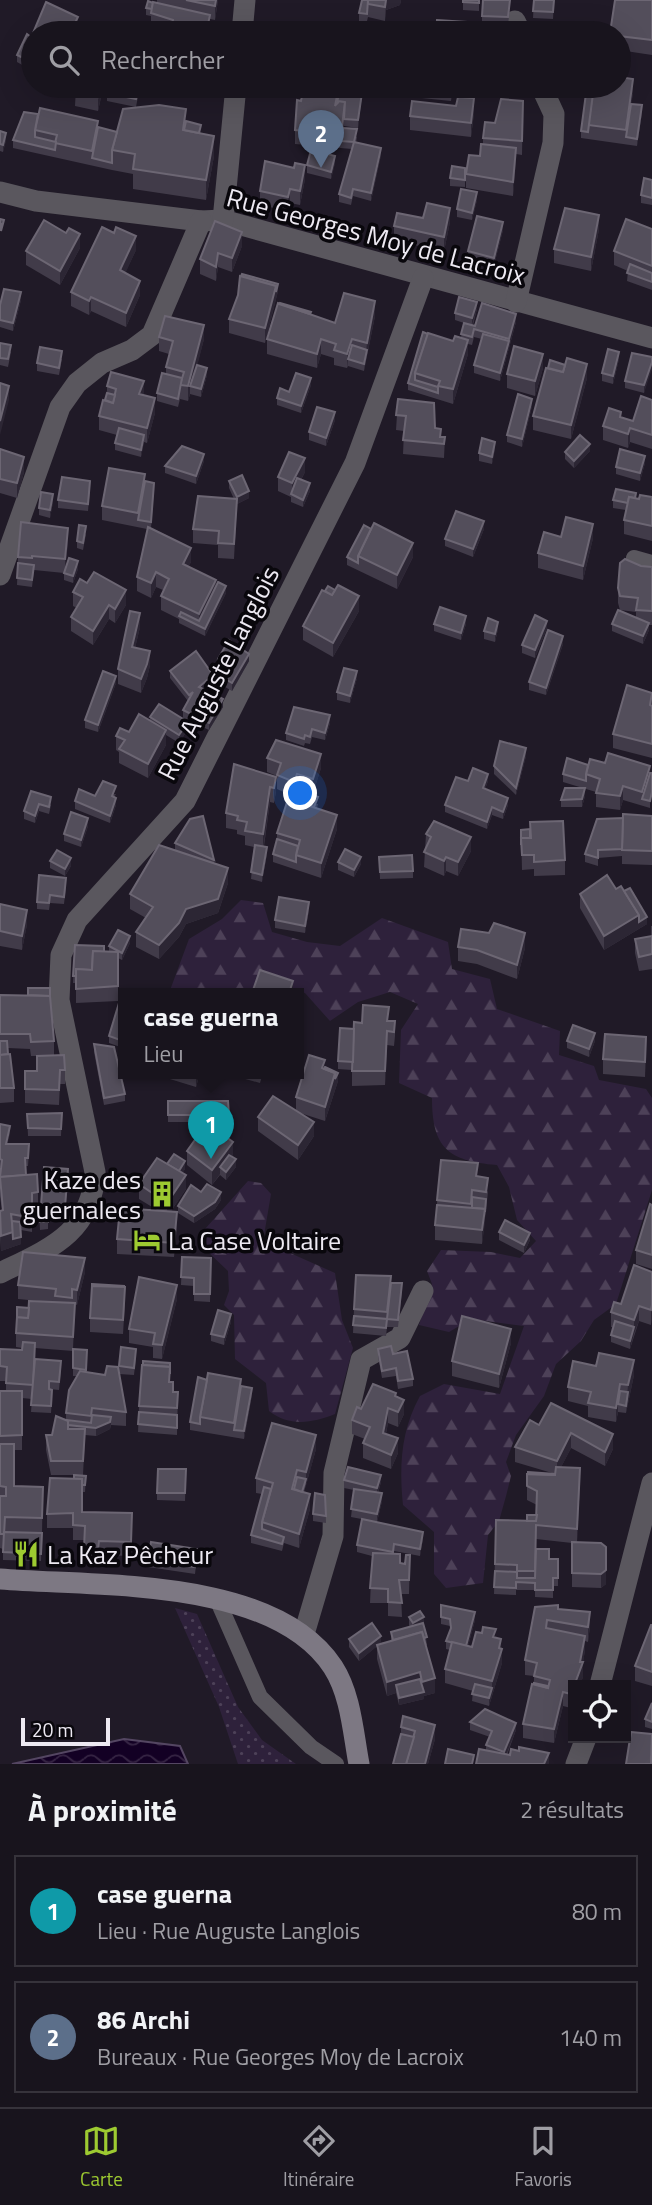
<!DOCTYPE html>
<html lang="fr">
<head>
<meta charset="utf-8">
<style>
	body { margin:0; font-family:"Titillium Web",sans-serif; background:#211d26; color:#f1f3f6 }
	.controls { position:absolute; right:21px; bottom:21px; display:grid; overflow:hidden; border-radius:0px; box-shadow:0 7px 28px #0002 }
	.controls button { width:63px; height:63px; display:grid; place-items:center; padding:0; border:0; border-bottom:2px solid #36333b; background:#18141d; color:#f1f3f6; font:35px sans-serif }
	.scale { position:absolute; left:21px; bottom:18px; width:89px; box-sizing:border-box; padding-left:7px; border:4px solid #ede9f2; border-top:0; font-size:19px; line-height:24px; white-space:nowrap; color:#ede9f2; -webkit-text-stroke:5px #09070c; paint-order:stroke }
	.you { position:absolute; left:301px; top:794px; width:24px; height:24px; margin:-18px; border:5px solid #fff; border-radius:50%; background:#1a73e8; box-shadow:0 0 0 10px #1a73e833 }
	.badge { display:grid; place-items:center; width:46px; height:46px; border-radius:50%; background:#9dca31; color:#fff; font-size:23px; font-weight:700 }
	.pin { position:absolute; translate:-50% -58px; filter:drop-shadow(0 2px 4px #0008) }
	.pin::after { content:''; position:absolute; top:37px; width:24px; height:21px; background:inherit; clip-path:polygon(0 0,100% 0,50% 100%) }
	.popup { position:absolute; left:118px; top:988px; width:186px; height:91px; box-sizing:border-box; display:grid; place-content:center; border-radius:0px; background:#18141d; filter:drop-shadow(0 2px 5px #0005); font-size:23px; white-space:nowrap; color:#9f9ea4 }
	.popup b { font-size:26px; color:#f1f3f6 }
	.popup::after { content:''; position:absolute; left:50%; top:100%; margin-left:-14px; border:14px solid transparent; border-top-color:#18141d }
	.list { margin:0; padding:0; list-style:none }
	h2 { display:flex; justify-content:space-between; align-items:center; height:91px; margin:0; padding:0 28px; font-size:30px }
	h2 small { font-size:23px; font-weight:400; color:#9f9ea4 }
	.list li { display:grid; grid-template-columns:46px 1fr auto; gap:21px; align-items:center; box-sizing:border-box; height:112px; margin:0 14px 14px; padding:0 14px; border:2px solid #36333b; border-radius:0px }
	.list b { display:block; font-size:26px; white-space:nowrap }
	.list p { margin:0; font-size:23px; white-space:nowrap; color:#9f9ea4 }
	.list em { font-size:23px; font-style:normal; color:#9f9ea4 }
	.icon { flex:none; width:38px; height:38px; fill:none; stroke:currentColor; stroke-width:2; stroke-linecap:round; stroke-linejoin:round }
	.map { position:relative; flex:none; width:652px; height:1764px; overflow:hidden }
	.search { position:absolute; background:#18141d; box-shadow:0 7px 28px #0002; left:21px; right:21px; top:21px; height:77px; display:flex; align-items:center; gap:18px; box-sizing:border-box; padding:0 24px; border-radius:38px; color:#9f9ea4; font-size:26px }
	.sheet { height:343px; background:#18141d }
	nav { display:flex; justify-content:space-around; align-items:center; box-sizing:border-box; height:98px; border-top:2px solid #36333b; background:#18141d; font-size:19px; color:#9f9ea4 }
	nav a { display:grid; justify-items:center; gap:4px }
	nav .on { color:#9dca31 }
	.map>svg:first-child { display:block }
	.grass { fill:url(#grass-dots) }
	.forest { fill:url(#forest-firs) }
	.water { fill:url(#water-waves); stroke:#544662; stroke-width:2 }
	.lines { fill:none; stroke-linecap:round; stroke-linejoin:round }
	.lane { stroke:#5a575e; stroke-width:16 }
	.street { stroke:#5a575e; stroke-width:21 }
	.secondary { stroke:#7d7883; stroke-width:21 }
	.wall { fill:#413b49 }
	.shaded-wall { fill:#2c2634 }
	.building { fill:#534e5b; stroke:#6c6673; stroke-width:2 }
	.labels { text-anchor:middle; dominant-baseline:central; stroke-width:7; stroke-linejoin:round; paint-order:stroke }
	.street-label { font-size:26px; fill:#ede9f2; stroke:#09070c }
	.poi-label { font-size:26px; fill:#ede9f2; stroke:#09070c; text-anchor:start }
</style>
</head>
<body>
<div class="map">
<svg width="652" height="1764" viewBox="0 0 652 1764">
	<defs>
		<pattern id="grass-dots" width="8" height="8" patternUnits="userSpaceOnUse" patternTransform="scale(1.75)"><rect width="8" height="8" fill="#2e213b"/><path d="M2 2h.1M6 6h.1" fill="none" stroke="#4d4158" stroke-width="1.8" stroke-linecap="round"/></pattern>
		<pattern id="forest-firs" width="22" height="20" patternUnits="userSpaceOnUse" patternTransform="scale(1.75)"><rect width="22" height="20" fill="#2e213b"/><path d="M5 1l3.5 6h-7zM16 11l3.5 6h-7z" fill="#4d4158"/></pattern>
		<pattern id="water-waves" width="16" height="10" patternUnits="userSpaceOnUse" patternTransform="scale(1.75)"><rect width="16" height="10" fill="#130024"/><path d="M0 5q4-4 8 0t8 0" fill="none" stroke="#362544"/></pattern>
	</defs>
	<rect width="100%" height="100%" fill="#201a27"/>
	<path class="grass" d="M175,1608L197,1614L238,1707L262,1740L296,1764H238L219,1707Z"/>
	<g class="forest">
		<path d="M241,900L263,903L272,932L307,942L340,946L382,918L448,942L452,969L490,979L497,1009L560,1031L559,1055L594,1066L599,1080L646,1089L652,1098V1190L616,1304L594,1320L581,1341L556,1364L544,1396L516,1435L506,1462L511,1476L506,1496L499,1521L488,1535L483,1583L446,1588L434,1574V1532L403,1505C399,1466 401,1430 420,1396L444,1384L500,1394L524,1326L471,1319L449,1332L419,1325L432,1284L427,1271L441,1250L491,1252L520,1258L536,1241L517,1220L509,1187L497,1165C448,1161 432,1148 432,1098L399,1083L401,1030L418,1004L390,992L358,1002L330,1021L305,993L261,979L252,993H169L189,939L222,919Z"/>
		<path d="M248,1181L261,1183L271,1194L263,1241L335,1273L342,1320L353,1348L335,1414C312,1423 290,1427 269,1411L266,1383L235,1359L234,1315L224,1305L229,1291L228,1271L205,1249V1229Z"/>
	</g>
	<path class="water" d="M124,1739L180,1746L188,1764H12Z"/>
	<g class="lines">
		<g class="lane">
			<path d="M634,558L652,563"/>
			<path d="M217,1599L260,1697L311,1747L336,1764"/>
		</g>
		<g class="street">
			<path d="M515,21L521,33"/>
			<path d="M242,33L245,0"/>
			<path d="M0,192L36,201L201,221L223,220L652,338"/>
			<path d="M223,220L236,86"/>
			<path d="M516,302L553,143L554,114L541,86"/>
			<path d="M0,575L60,407L77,383L102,363L132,350L152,335L201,221"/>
			<path d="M0,1273C49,1249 92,1233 95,1172L59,1000L61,955L77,920L185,801L355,463L423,278"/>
			<path d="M304,1634L333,1536L334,1473L361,1360L400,1338L423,1291"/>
			<path d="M600,1685L652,1483"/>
			<path d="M576,1764L586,1738"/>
		</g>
		<path class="secondary" d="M0,1579C96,1587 273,1576 333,1667C351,1695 353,1732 359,1764"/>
	</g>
	<g class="wall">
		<path d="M157,0H218L215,20L210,19L209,33H168L151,28V16L146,15V8L157,3Z"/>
		<path d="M362,0H401L400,5L386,10L385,21L368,17L367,21H359V13Z"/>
		<path d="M463,0H479V11L463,10Z"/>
		<path d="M534,0H554L553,19L533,18Z"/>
		<path d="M652,0V55L619,50V33Z"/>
		<path d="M46,2L78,17V31L77,33H33V71L17,62V55L27,34L31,37Z"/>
		<path d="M510,7L508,25L482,23V16Z"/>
		<path d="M76,86H140L136,107L107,101V94L102,93L98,111L75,106Z"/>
		<path d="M363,86L358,128L344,126V124V128L357,137L356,143L381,155L371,201L353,196L351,205L339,202V194L352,149L295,144V130L301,101Z"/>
		<path d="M413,86H453L451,101L412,97Z"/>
		<path d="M633,93L631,104L642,113L637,146L581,138V131Z"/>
		<path d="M523,101L522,155L516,154L513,196L466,188V174L480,156L483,144V138L495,123Z"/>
		<path d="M474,113L471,137L410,130V116Z"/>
		<path d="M38,114L117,132L186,121L201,133L214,156L206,200L133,189V174L112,170L13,148V140Z"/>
		<path d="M0,131L6,140L3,152L0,151Z"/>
		<path d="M335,163L331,179L307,173V165Z"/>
		<path d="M465,168V187L450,186V178Z"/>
		<path d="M305,179L300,205L290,203L288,211L260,205V191Z"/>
		<path d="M652,180V205L641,203V195Z"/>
		<path d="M477,200L472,220L457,217V209Z"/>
		<path d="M423,218L450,222L444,251L394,241V226Z"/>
		<path d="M599,229L591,271L554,263V249Z"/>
		<path d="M652,229V290L627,281L628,271L614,265V251Z"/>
		<path d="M503,230L494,265L468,259V251Z"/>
		<path d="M242,246L232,272L218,267L216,281L200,274V259Z"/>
		<path d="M80,248L60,285L26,265V251Z"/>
		<path d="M136,250L125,273L140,295L126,327L91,311L89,315L71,306V292Z"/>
		<path d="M278,291L265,343L229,333V319Z"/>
		<path d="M21,300L13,331L0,327V305Z"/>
		<path d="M477,309L473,325L475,326L516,322L500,381L474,373V365L482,339L474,337L472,345L468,344V354L453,404L408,390V383L423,332L453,341L461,337L464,323L455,320V313Z"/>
		<path d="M311,315L335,323L375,316L364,371L348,366L347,368L334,365V358L321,354L317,368L267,354V339Z"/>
		<path d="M159,337L204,339L197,365L207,375L201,397L190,394L188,401L180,399L178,407L157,401V393L166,374V367L169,354L159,351Z"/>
		<path d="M0,343L11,352L8,367L0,365Z"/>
		<path d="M652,357L644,393L625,388V381Z"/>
		<path d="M62,359L59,375L37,371V363Z"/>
		<path d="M619,359L613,384L602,381V373Z"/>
		<path d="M565,365L587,378L571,439L533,430V416L548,368Z"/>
		<path d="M543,368L535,396L507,388V374Z"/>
		<path d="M311,385L301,413L277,405V398L289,392Z"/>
		<path d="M107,386L143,395L155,413L147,443L144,442L141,457L115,450V443L117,435L99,430V416L107,393Z"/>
		<path d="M398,399L441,437H445L444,458L403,454L404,431L396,430Z"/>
		<path d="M652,400V449L630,442L628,448L603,440V426L621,417L633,421Z"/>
		<path d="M532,406L522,447L507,442V435Z"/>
		<path d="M335,420L326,446L309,440V432Z"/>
		<path d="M0,449L24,472L17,498L0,493Z"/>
		<path d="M495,449L492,464L479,461V453Z"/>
		<path d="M590,451L574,468L565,459V452Z"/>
		<path d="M204,461L196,484L165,473V466Z"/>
		<path d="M645,463L640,481L616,474V467Z"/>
		<path d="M305,472L301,480L310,491L303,507L291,502V497L278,491V477Z"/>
		<path d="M145,481L154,490L151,528L191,562L188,567L226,593L205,636L179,623V619L161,610V596L163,590L156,587L151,598L137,591V577L147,529L102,520V506Z"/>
		<path d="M229,481L249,498L237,504L234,559L218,558V545L193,543V529L234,499L229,488Z"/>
		<path d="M90,488L88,511L58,508V500Z"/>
		<path d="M652,497V541L624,534V520L626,510L613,508V500L639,499Z"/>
		<path d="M53,502L50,518L39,515V508Z"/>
		<path d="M371,529L413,557L397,589L347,565V557Z"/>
		<path d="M484,529L473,557L445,546V539Z"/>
		<path d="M86,534L83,550L77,548V541Z"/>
		<path d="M561,537L593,538L583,580L538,568V553Z"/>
		<path d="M68,542L65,569H78L73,583L64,580V573L34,570L32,587L17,585L18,557Z"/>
		<path d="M641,566L652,567V625H649V630L643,644L612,631V624L636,618V612L620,610L618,603V588Z"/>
		<path d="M335,590L359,611L333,657L303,640V626L325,591Z"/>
		<path d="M73,592L126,605L115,623L109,619L93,645L71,631V617L77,608L73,606Z"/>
		<path d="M434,624H466L461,640L434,631Z"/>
		<path d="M140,627L135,648L150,665L147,678L141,693L118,684V669Z"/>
		<path d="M547,628L535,658L522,653V645Z"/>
		<path d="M498,629L495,642L484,639V631Z"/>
		<path d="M563,644L546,695L529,690V682Z"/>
		<path d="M218,659L249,661L232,691L220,684V676L224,670L218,667Z"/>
		<path d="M170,671L213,683L205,690L223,707L209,730L183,718V710L188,701L170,678Z"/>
		<path d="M357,678L350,703L337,700V692Z"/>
		<path d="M116,683L98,732L85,728V720Z"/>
		<path d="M652,693V758L613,748V734Z"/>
		<path d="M150,717L188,729L179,743L166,735V745L148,778L119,763V752L116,750V736L129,732L150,721Z"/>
		<path d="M330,723L325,740L312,737L310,744L305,743L304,746L286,740V733Z"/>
		<path d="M526,756L516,795L494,774V766Z"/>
		<path d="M267,758L321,768L313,793L297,788L294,797L277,789V776L267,772Z"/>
		<path d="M605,763L650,766V808L623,800L620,810L596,807V792L563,782V774L588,765Z"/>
		<path d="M276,777V791L274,803L270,802L264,846L267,854L262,882L251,879L254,847L245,845V836L237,834V830L226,828V813Z"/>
		<path d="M468,781H488L485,789L508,805L503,819L492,815L487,829L445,812V805Z"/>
		<path d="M31,791L51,805L49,814L39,811L35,823L24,819V811Z"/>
		<path d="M116,794L114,797L116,805L110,823L75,809V801L95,796Z"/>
		<path d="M585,796L582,807H561V800Z"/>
		<path d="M300,803L318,804L317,808L337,829L321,878L273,862V854L277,839V833Z"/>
		<path d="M652,816V865L622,864V856L598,858V866L585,862V854Z"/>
		<path d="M88,826L81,847L64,841V834Z"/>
		<path d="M521,830L565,860V875L534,876V869L522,870Z"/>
		<path d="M426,834L471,851L458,876L446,871L444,876L424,867Z"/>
		<path d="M175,843L214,860V864L228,883L218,913L186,924L179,937L159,959L136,947V932L146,918L130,909V894L175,850Z"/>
		<path d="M379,857L413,871V878L380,879Z"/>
		<path d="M50,861L71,866L65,876L50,868Z"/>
		<path d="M338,862L361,864L354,877L338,870Z"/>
		<path d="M66,886L64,904L50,903L49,910L37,909V902Z"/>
		<path d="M616,889L647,924L604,950L580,908V894Z"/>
		<path d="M0,904L27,924L22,950L0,946Z"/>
		<path d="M309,910L305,933L275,928V920Z"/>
		<path d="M651,926H652V969L639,971L635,953V939L651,937Z"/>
		<path d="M130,943L122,960L118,958V1001L76,1003V983H73L75,945L104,952H109V946Z"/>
		<path d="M458,947L525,948L517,979L477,964L458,961Z"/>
		<path d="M28,988L50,996L54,1041V1055L65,1070V1084H60L59,1105L25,1103V1071H37L49,1056H31L30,1049L8,1048V1054L14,1088V1102L0,1103V995H28Z"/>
		<path d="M123,993V1048L109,1043V1036Z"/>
		<path d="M389,1021H395V1036L394,1046L387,1045L385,1085L352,1086V1070L338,1069V1061L354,1029L362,1023Z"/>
		<path d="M567,1041H595L589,1057L567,1048Z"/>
		<path d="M94,1044L125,1094V1101L104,1105L94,1052Z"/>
		<path d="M646,1051L645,1077L603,1074V1059Z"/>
		<path d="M325,1067L338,1081L325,1121L300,1113L314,1136L298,1160L258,1131V1117L296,1110V1097Z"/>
		<path d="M160,1073H200L196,1087L160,1076Z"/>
		<path d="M224,1073H263L260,1083Z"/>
		<path d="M168,1101H228L229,1122H168Z"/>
		<path d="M62,1113L61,1136H28L27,1114Z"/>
		<path d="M0,1124L10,1133L7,1144L29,1152L28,1166H25L26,1175L38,1192V1206L32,1207V1232L21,1230V1244L1,1251L0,1231V1211H2L0,1196L1,1167H0Z"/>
		<path d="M187,1151L233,1156L236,1167L226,1180L220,1175L212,1185L187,1165Z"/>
		<path d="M441,1160L478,1177L488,1192L482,1244L435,1240V1225Z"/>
		<path d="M167,1164L185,1169L182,1173L186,1189L171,1211L177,1226L174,1257L117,1254V1239L157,1210L139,1199V1184Z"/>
		<path d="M68,1177L65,1214L48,1213V1229L40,1230L39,1211H41V1205Z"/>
		<path d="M201,1192L221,1200L215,1209L194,1223L178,1213V1206Z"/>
		<path d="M652,1205V1269L636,1264V1250Z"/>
		<path d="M499,1232L530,1240L524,1253L499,1240Z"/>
		<path d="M182,1257L211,1258L210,1302L194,1301V1286L181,1285Z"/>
		<path d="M85,1272L77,1305L75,1304L73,1349L87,1350L86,1372L126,1412V1426L111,1425L110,1429L96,1436L85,1435L83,1475H51L46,1450V1435H52L66,1420V1413L77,1376H73V1351L35,1348V1359L61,1369L59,1390L49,1389L52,1397L51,1413L31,1412L32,1399L22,1398V1450H14V1486L43,1487L42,1533L5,1532L42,1533L41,1561L3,1560V1549L0,1548V1391H6V1381H0V1349L22,1350V1348L16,1347V1333L29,1308L39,1301L18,1299V1285Z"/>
		<path d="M652,1272L651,1325L639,1321L630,1349L611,1342V1335L613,1327H611V1312L621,1304Z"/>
		<path d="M391,1283L402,1291L398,1327H387L386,1336L353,1333L354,1309Z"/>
		<path d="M177,1299L162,1359L153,1358V1347L129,1343V1329Z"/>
		<path d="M125,1302L123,1334L90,1332V1318Z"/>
		<path d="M231,1322L224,1345L211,1341V1334Z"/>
		<path d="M511,1343L499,1388L452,1376V1361Z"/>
		<path d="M378,1349L393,1354L413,1379V1386L398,1389L396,1376L382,1378L378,1356Z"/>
		<path d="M136,1356L134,1375L119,1374V1366Z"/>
		<path d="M634,1375L626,1413L618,1412L616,1422L588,1417V1406L568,1401V1387Z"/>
		<path d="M170,1382L173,1392H178L177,1435L138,1432L139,1406Z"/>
		<path d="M241,1386L252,1395L244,1439L190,1430V1422Z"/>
		<path d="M396,1397L404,1414L398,1427L388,1423L386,1434L398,1453L391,1469L363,1458V1443L365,1439L352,1434V1420L361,1409Z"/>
		<path d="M551,1403L613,1449L605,1466L571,1448L561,1467L580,1482L577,1542L601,1543L606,1584L601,1588L572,1587V1543L536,1539V1568L549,1559H558V1586H553V1598L535,1597V1590H516V1595L494,1594L496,1520L527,1521L537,1515V1505L527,1500V1486L552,1473L515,1462V1447L539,1425Z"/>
		<path d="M316,1449L304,1492L310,1509L299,1548L284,1543L282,1551L251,1543V1535L262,1494L256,1493V1478Z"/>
		<path d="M186,1469L185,1501L157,1500V1493Z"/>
		<path d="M86,1476L85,1492H82V1512L132,1527L131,1556L99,1555L98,1563H84V1540H73V1528H47V1514L74,1479Z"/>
		<path d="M344,1480L381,1482L378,1493L382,1501L377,1522L351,1517L354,1490L344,1488Z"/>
		<path d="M325,1495L326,1523L313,1521V1514Z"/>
		<path d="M423,1539L420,1556L394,1551V1554L400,1563L405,1564L410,1555L409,1594H401L402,1617L388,1616V1603H370L372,1556L357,1552V1545Z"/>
		<path d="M197,1556L195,1574L148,1567V1560Z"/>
		<path d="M441,1605L475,1620L468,1646L472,1647L496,1638L501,1648L502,1663L489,1706L472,1701L473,1691L445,1683V1669L450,1650L446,1649V1641L451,1630L450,1626L441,1624Z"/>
		<path d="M535,1607L558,1609L590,1626L588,1642L585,1641V1650L583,1662V1677L580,1685H573L571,1708L563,1706L554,1743L523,1738V1724L534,1683V1676L525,1675V1660Z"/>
		<path d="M409,1617L424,1625L427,1645H426L435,1693L424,1696V1699L399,1705L396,1693L387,1696L377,1659V1646L359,1661L349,1647V1639L381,1643L391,1641V1632L410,1627L409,1625Z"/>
		<path d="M652,1625V1686L635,1681V1666Z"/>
		<path d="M652,1703V1729L645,1727V1719Z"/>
		<path d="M470,1722L516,1730L507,1755L549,1764L486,1750V1745L490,1737L470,1730Z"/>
		<path d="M435,1725V1739L428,1764L401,1734V1727Z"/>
	</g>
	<g class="shaded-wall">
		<path d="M216,0H218L215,20V6Z"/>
		<path d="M386,0H401L400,5L386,10L385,21Z"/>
		<path d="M210,15V29L209,33H206Z"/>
		<path d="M78,17V31L77,33H70Z"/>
		<path d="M633,79V93L627,137H626V145V130Z"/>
		<path d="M101,86H102V93L98,111V97Z"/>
		<path d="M363,86V87L358,128V120Z"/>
		<path d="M474,98V113L471,137V123Z"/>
		<path d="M642,105V113L637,146V139Z"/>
		<path d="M6,133V140L3,152V145Z"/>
		<path d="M214,136V156L206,200V180Z"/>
		<path d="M381,148V155L371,201V193Z"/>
		<path d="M516,148V163L513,196V182Z"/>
		<path d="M335,156V163L331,179V172Z"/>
		<path d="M305,165V179L300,205V191Z"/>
		<path d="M290,189V203L288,211V197Z"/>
		<path d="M477,192V200L472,220V213Z"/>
		<path d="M450,208V222L444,251V237Z"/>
		<path d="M599,215V229L591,271V257Z"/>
		<path d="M503,222V230L494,265V258Z"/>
		<path d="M242,232V246L232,272V258Z"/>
		<path d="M80,234V248L60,285V271Z"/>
		<path d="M136,236V250L120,285V270Z"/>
		<path d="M218,253V267L216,281V267Z"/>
		<path d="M140,281V295L126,327V313Z"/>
		<path d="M278,284V291L265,343V328L276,286Z"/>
		<path d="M21,292V300L13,331V323Z"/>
		<path d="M91,297V311L89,315V301Z"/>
		<path d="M375,301V316L364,371L367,343Z"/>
		<path d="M477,302V309L472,325V318Z"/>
		<path d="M516,314V322L500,381V373Z"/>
		<path d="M204,325V339L192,387L190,386V394L188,401V386Z"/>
		<path d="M321,339V354L317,368V354Z"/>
		<path d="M352,339V353L348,359L347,368V354Z"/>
		<path d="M468,340V354L453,404V389Z"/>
		<path d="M619,352V359L613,384V376Z"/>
		<path d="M543,354V368L535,396V381Z"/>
		<path d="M652,362V369L644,393V385Z"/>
		<path d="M587,364V378L571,439V425Z"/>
		<path d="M207,368V375L201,397V389Z"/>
		<path d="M311,378V385L301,413V406Z"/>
		<path d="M144,381V395L139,394Z"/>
		<path d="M9,386V400L0,435V421Z"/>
		<path d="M155,398V413L147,443V428Z"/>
		<path d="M532,399V406L522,447V439Z"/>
		<path d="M335,412V420L326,446V438Z"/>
		<path d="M630,428V442L628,448V434Z"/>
		<path d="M144,435V442L141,457V450Z"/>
		<path d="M495,442V449L492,464V457Z"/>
		<path d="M590,444V451L574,468V461Z"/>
		<path d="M204,454V461L196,484V476Z"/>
		<path d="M645,456V463L640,481V473Z"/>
		<path d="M24,457V472L17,498V483Z"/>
		<path d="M305,458V472L293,495H292V483Z"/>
		<path d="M310,483V491L303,507V500Z"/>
		<path d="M249,491V498L237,504L234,559L237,497Z"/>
		<path d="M53,494V502L50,518V510Z"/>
		<path d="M484,521V529L473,557V549Z"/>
		<path d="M593,524V538L583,580V566Z"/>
		<path d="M68,528V542L65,573V559Z"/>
		<path d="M413,543V557L397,589V575Z"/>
		<path d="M191,548V562L183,579V564Z"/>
		<path d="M78,561V569L73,583V576Z"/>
		<path d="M156,572V587L151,598V583Z"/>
		<path d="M216,580V594L199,626V614Z"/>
		<path d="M226,586V593L205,636V629Z"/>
		<path d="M126,590V605L115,623V609Z"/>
		<path d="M359,596V611L333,657V643Z"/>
		<path d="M109,605V619L93,645V631Z"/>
		<path d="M140,613V627L132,661V647Z"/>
		<path d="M466,616V624L461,640V633Z"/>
		<path d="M547,621V628L535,658V650Z"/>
		<path d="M498,622V629L495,642V634Z"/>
		<path d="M649,623V630L643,644V636Z"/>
		<path d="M563,636V644L546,695V688Z"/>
		<path d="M150,651V665L147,678L141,693V679Z"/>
		<path d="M249,654V661L232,691V683Z"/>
		<path d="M357,671V678L350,703V696Z"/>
		<path d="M213,675V683L199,694V687Z"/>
		<path d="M116,676V683L98,732V725Z"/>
		<path d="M223,699V707L209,730V723Z"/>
		<path d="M330,715V723L325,740V733Z"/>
		<path d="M188,722V729L179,743V735Z"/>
		<path d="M166,730V745L148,778V764Z"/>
		<path d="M526,748V756L516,795V788Z"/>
		<path d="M321,754V768L313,793V779Z"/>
		<path d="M650,766V780L642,799V792Z"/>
		<path d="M297,774V788L294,797V782Z"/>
		<path d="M488,774V781L483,795V788Z"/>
		<path d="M276,777V791L274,803V788Z"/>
		<path d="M623,786V800L620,810V796Z"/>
		<path d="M270,787V802L263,849V834Z"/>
		<path d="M585,788V796L582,807V799Z"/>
		<path d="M116,798V805L110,823V816Z"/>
		<path d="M508,798V805L503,819V812Z"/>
		<path d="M39,804V811L35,823V816Z"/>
		<path d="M492,807V815L487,829V822Z"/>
		<path d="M337,815V829L321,878V863Z"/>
		<path d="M88,818V826L81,847V840Z"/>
		<path d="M471,837V851L458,876V862Z"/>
		<path d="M267,847V854L262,882V875Z"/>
		<path d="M361,857V864L354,877V870Z"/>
		<path d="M446,857V871L444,876V861Z"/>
		<path d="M71,858V866L65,876V869Z"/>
		<path d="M228,868V883L218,913L186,924L179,937L159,959V945L186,909Z"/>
		<path d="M309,902V910L305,933V926Z"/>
		<path d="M27,910V924L22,950V936Z"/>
		<path d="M639,915L647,917V924L604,950V936Z"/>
		<path d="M525,933V948L517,979V965Z"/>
		<path d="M130,936V943L122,960V953Z"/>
		<path d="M293,981V993H289Z"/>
		<path d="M387,1031V1045L385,1085V1071Z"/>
		<path d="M595,1033V1041L589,1057V1049Z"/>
		<path d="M196,1073H200L196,1087Z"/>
		<path d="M335,1073H338V1081L325,1121V1107Z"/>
		<path d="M314,1122V1136L298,1160V1145Z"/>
		<path d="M10,1126V1133L6,1152V1144Z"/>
		<path d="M233,1142V1156L223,1170L220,1167V1174L212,1185V1170Z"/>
		<path d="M236,1159V1167L226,1180V1172Z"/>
		<path d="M185,1161V1169L178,1180V1173Z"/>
		<path d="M186,1175V1189L167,1217V1203Z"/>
		<path d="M221,1192V1200L215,1209L194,1223V1216Z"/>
		<path d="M485,1209V1224L482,1244V1230Z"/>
		<path d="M177,1212V1226L174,1257V1243Z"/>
		<path d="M13,1232L21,1237V1244L1,1251V1236Z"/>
		<path d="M530,1233V1240L524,1253V1245Z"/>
		<path d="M85,1258V1272L77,1305V1290Z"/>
		<path d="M177,1285V1299L162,1359V1345Z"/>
		<path d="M652,1305V1320L651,1325V1310Z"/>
		<path d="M639,1306V1321L634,1334V1320Z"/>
		<path d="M231,1314V1322L224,1345V1337Z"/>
		<path d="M634,1327V1334L630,1349V1341Z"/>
		<path d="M511,1329V1343L499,1388V1374Z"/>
		<path d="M634,1360V1375L626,1413L628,1385Z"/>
		<path d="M620,1384V1398L618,1404V1412L616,1422V1408Z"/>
		<path d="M252,1388V1395L244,1439V1431Z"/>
		<path d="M404,1400V1414L398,1427V1412Z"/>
		<path d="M388,1408V1423L383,1447V1433Z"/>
		<path d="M111,1417V1424L110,1429L96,1436V1428Z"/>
		<path d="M571,1433V1448L557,1475V1461Z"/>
		<path d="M613,1434V1449L605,1466V1452Z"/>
		<path d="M316,1435V1449L306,1486V1472Z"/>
		<path d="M398,1438V1453L391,1469V1455Z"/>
		<path d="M580,1468V1482L577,1543V1529Z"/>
		<path d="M381,1475V1482L377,1496V1488Z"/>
		<path d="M382,1493V1501L377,1522V1514Z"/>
		<path d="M310,1494V1509L299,1548V1534Z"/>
		<path d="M423,1532V1539L420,1556V1549Z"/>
		<path d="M606,1547V1584L601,1588V1574Z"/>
		<path d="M475,1612V1620L466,1654V1646Z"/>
		<path d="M590,1612V1626L588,1642V1627Z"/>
		<path d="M424,1617V1625L413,1631V1623Z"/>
		<path d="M381,1636V1643L359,1661V1653Z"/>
		<path d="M585,1636V1650L583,1663V1677L580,1685H574L580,1662Z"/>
		<path d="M501,1639L502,1663L489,1706V1698L492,1688V1681Z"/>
		<path d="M420,1672V1686L396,1685V1693L387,1696V1682Z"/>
		<path d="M435,1678V1693L424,1696V1699L399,1705V1698L422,1692V1682Z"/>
		<path d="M573,1687V1702L571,1708V1694Z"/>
		<path d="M563,1692V1706L554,1743V1729Z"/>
		<path d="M516,1723V1730L504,1760V1752Z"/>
		<path d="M435,1725V1739L428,1764H425Z"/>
		<path d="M549,1753V1764H544Z"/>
	</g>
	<g class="building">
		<path d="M186,0H216L215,6Z"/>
		<path d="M362,0H368L367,14L359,13Z"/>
		<path d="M368,0H386L385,7L368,4Z"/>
		<path d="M463,0H479V3L463,2Z"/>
		<path d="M483,0H510L508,17L482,16Z"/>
		<path d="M534,0H554L553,12L533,11Z"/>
		<path d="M615,0H652V40L619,36V33H610Z"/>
		<path d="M148,1L153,3L152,9L146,8Z"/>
		<path d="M46,2L78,17L70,33H33V56L25,52Z"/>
		<path d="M153,2L210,15L206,33H177L171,32L173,20L151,13Z"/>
		<path d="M437,20L482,23V33H436Z"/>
		<path d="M27,34L31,37L25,52V59L17,55Z"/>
		<path d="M619,77L633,79L626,130L588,125L594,86H619Z"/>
		<path d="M76,86H101L98,97L75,91Z"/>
		<path d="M131,86H139L136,99L107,93L108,87L130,91Z"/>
		<path d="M304,86H339L335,106L339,101L345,102L341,134L295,130L297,100L301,101Z"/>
		<path d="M340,86H363L358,120L344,119L345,102L339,101L337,104Z"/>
		<path d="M413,86H452L451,94L412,90Z"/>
		<path d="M587,86H594L588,132L581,131Z"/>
		<path d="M458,97L474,98L471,123L410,116L412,101L456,106Z"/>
		<path d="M501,99L523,101L522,141L483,138L485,122L495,123Z"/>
		<path d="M631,104L642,105L637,139L626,137Z"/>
		<path d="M159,105L186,109L183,130L214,136L206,180L133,169L135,154L112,150L123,109Z"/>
		<path d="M40,108L98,121L92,151L55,143L57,135L35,130Z"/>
		<path d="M24,112L38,114L35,130V137L56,142L55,150L13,140Z"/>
		<path d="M186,121L201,125L199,133L184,130Z"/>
		<path d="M98,127L117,132L112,150V163L92,158Z"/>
		<path d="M343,128L357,129L354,142L341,141Z"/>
		<path d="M0,131L6,133L3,145L0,144Z"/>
		<path d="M354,142L381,148L371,193L353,189L351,198L339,194Z"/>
		<path d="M481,144L516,148L513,182L466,174L469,155L480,156Z"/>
		<path d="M311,150L335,156L331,172L307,165Z"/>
		<path d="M265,161L294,168L295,163L305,165L300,191L290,189L288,197L260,191Z"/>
		<path d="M452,166L465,168V180L450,178Z"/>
		<path d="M644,178L652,180V198L641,195Z"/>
		<path d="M461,189L477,192L472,213L457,209Z"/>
		<path d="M427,203L450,208L444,237L394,226L397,213L423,218Z"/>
		<path d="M565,208L599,215L591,257L554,249Z"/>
		<path d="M477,216L503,222L494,258L468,251Z"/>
		<path d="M0,219L4,220L1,231V224H0Z"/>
		<path d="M626,219L652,229V266L614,251Z"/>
		<path d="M44,220L66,233L69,228L80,234L60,271L26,251Z"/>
		<path d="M215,221L242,232L232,258L218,253L216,267L200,259Z"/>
		<path d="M102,227L114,233L116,227L136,236L120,270L140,281L126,313L91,297L89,301L71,292Z"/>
		<path d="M630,264L652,273V282L627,273Z"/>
		<path d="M242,274L278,284L276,292V286L241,276Z"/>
		<path d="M240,276L276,286L265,328L229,319L238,295Z"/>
		<path d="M4,289L21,292L13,323L0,320V305Z"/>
		<path d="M344,293L375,301L367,343L352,339L347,354L334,350L336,344L321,339L317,354L267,339L278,303L335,323Z"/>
		<path d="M459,297L477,302L472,318L455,313Z"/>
		<path d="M280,303L311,312L310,314L279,304Z"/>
		<path d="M482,303L516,314L509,339L474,329L472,337L461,334L464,323L475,326Z"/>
		<path d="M165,316L204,325L188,386L180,385L184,372L166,367L173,341L159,337Z"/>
		<path d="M423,332L428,334L415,373V380L438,387V393L408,383Z"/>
		<path d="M428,333L453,341L455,336L468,340L453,389L438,386L440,381L415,373Z"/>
		<path d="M483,334L509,341L500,373L474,365Z"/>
		<path d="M0,343L11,345L8,359L0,358Z"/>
		<path d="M352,345L367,350L364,364L348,359Z"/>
		<path d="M514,346L543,354L535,381L507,374Z"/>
		<path d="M40,347L62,351L59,368L37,363Z"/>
		<path d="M608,349L619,352L613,376L602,373Z"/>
		<path d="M632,353L652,357V362L644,385L625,381Z"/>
		<path d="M567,358L587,364L571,425L533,416L546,368L563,372Z"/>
		<path d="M550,360L565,365L563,372L548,368Z"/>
		<path d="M197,365L207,368L201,389L190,386Z"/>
		<path d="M111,372L144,381L139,394L155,398L147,428L99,416L103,400L113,403L116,389L107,386Z"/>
		<path d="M162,373L182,378L178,399L157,393Z"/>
		<path d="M296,373L311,378L301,406L277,398L280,388L289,392Z"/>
		<path d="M0,383L9,386L0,421Z"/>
		<path d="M107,393L115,395L113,403L105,400Z"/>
		<path d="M518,394L532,399L522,439L507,435Z"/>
		<path d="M641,396L652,400V435L630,428L628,434L603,426L609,408L621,412L620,417L633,421Z"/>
		<path d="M398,399L434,403L435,428L441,429L440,437H445L444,444L403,440L406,416L396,415Z"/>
		<path d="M317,407L335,412L326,438L309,432Z"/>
		<path d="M119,428L144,435L141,450L115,443Z"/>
		<path d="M580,435L590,444L574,461L565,452Z"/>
		<path d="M482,438L495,442L492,457L479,453Z"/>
		<path d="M182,446L204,454L196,476L165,466Z"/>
		<path d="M0,449L24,457L17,483L0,479Z"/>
		<path d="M620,449L645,456L640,473L616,467Z"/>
		<path d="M289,452L305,458L292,483L278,477Z"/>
		<path d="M109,468L145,474L138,513L102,506Z"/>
		<path d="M242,475L249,491L237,497L229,481Z"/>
		<path d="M62,477L90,481L88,504L58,500Z"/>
		<path d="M297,478L310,483L303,500L291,494Z"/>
		<path d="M145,481L154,483L151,522L138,520Z"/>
		<path d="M616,489L636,493L635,498L629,497L628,503L613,500Z"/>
		<path d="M41,492L53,494L50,510L39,508Z"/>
		<path d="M640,495L652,497V526L624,520L629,497L639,499Z"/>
		<path d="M198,496L237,499L234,544L218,543L219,531L193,529Z"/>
		<path d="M456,511L484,521L473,549L445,539Z"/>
		<path d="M566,517L593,524L583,566L538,553L544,532L561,537Z"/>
		<path d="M21,522L68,528L65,559L32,556V558L18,557Z"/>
		<path d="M374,523L413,543L397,575L358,556Z"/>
		<path d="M79,525L86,526L83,543L77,541Z"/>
		<path d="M364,525L371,529L358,556V563L347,557Z"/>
		<path d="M148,527L191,548L183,564L216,580L199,614L161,596L169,579L156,572L151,583L137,577Z"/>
		<path d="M69,558L78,561L73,576L64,573Z"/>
		<path d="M625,559L641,566L652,567V611L636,610L638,598L620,596L618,588L620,563Z"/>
		<path d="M18,563L34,565L32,580L17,578Z"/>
		<path d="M94,572L126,590L115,609L109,605L93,631L71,617L83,597L73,592L80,579L87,583Z"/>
		<path d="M218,582L226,586L205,629L179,616L181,612L199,621Z"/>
		<path d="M338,585L359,596L333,643L303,626L322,590L332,595Z"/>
		<path d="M328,586L335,590L332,595L325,591Z"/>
		<path d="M440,607L466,616L461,633L434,624Z"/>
		<path d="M618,610L649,623L643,636L612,624Z"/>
		<path d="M130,611L140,613L132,647L150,651L147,664L141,679L118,669Z"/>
		<path d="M535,615L547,621L535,650L522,645Z"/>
		<path d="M488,618L498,622L495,634L484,631Z"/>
		<path d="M548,630L563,636L546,688L529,682Z"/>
		<path d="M229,640L249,654L232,683L220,676L227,665L218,659Z"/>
		<path d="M196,651L213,675L199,687L223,699L209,723L183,710L193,692L189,695L170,671Z"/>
		<path d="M344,668L357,671L350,696L337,692Z"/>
		<path d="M103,671L116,676L98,725L85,720Z"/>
		<path d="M627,685L652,693L650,705L652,706V744L613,734Z"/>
		<path d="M159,704L188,722L179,735L150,717Z"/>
		<path d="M294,707L330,715L325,733L312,729L310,737L305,735L304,739L286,733Z"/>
		<path d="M139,714L166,730L148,764L119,749L125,740L116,736L120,728L129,732Z"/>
		<path d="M276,740L321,754L313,779L297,774L294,782L277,775L281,763L267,758Z"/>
		<path d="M500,741L526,748L516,788L494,766Z"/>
		<path d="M608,753L650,766L642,792L623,786L620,796L596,793L600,779L586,774L590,759L605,763Z"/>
		<path d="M567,758L588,765L586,774V781L563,774Z"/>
		<path d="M234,764L276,777L274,788L270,787L263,834L245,831L247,822L237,820L238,816L226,813Z"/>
		<path d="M473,768L488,774L483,788L508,798L503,812L492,807L487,822L445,805L456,777L468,781Z"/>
		<path d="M650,773H652V792L650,801L642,799Z"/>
		<path d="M103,781L116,786L112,796L116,798L110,816L75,801L79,789L95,796Z"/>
		<path d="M565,788H585L582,799L561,800Z"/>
		<path d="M31,791L51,797L49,807L39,804L35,816L24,811Z"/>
		<path d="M305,793L318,797L314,807L300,803Z"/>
		<path d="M288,799L337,815L321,863L296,855L300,840L277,833Z"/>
		<path d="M71,812L88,818L81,840L64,834Z"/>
		<path d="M623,814L652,816V851L622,850Z"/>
		<path d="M203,816L214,860L175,843L190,819Z"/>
		<path d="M623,818L622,849L598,850V858L585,854L597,819Z"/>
		<path d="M434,821L471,837L458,862L446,857L444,861L424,852L431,837L426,834Z"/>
		<path d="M563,821L565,860L534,862V855H522L521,838H531L530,822Z"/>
		<path d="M530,829V838H521V845V830Z"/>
		<path d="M277,839L298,846L296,855V862L273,854Z"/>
		<path d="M159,845L228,868L218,899L186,909L179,923L159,945L136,932L153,907L130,894Z"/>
		<path d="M255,845L267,847L262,875L251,872Z"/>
		<path d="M345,849L361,857L354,870L338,862Z"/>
		<path d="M57,850L71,858L65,869L50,861Z"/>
		<path d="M412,855L413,871L380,872L379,857Z"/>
		<path d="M39,875L66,878L64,897L50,895L49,903L37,902Z"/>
		<path d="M607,875L616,889L621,886L639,915L604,936L580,894Z"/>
		<path d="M630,888L647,917L639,922V915L624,891Z"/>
		<path d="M279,897L309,902L305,926L275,920Z"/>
		<path d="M0,904L27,910L22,936L0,931Z"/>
		<path d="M494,923L525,933L517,965L477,950L458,947L461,929L489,933Z"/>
		<path d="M118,930L130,936L122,953L109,946Z"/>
		<path d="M652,936V954L639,957L635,939Z"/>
		<path d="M75,945L104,946V952L93,951L92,970L76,969V976H73Z"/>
		<path d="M93,951L118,952V986L76,989V969L92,970Z"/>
		<path d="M260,970L293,981L289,993H252Z"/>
		<path d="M28,988H50V996L28,995Z"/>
		<path d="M122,993H123V1041L109,1036Z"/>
		<path d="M0,995L50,996L54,1041L31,1042L30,1034H0Z"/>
		<path d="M363,1005L389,1007L387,1021H395L394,1032L387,1031L385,1071H352L354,1022L362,1023Z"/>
		<path d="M573,1025L595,1033L589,1049L567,1041Z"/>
		<path d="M340,1028L354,1029L353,1062L338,1061Z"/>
		<path d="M605,1034L646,1037L645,1062L603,1059Z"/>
		<path d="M0,1041H7L8,1054L0,1055Z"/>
		<path d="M94,1044L114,1047L125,1094L104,1098Z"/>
		<path d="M10,1054L14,1088H0V1055Z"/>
		<path d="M64,1055L65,1070H60L59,1090L25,1089V1071H37V1056Z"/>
		<path d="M309,1055L325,1060L322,1068L335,1073L325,1107L296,1097Z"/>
		<path d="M325,1067L338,1073L335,1079V1073L324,1069Z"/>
		<path d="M273,1096L314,1122L298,1145L258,1117Z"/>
		<path d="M168,1101H228L229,1115H168Z"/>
		<path d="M62,1113L61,1129L28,1128L27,1114Z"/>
		<path d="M207,1123L233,1142L212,1170L187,1151Z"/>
		<path d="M0,1124L10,1126L6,1144H29L28,1158H25L26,1175L0,1177L2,1160L0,1159Z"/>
		<path d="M174,1154L185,1161L179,1171L167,1164Z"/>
		<path d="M229,1155L236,1159L226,1172L220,1167Z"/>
		<path d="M157,1158L186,1175L167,1203L139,1184Z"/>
		<path d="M441,1160L478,1163L476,1176L488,1178L486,1192L472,1190L471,1204L437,1200Z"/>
		<path d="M44,1167L68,1169L65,1207L41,1205Z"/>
		<path d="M37,1174L38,1192L32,1193V1218L11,1214L13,1232L1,1236L0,1211L3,1210L0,1177Z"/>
		<path d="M207,1184L221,1192L215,1202L194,1216L178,1206L191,1185L201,1192Z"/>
		<path d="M472,1197L486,1199L485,1212V1209L472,1208Z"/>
		<path d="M650,1204L652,1205V1255L636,1250Z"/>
		<path d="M437,1205L485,1209L482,1230L435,1225Z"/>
		<path d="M120,1208L177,1212L174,1243L117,1239Z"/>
		<path d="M48,1210V1222H40L39,1211Z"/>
		<path d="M505,1220L530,1233L524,1245L499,1232Z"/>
		<path d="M12,1221L20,1222L21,1237L13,1239Z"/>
		<path d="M23,1252L85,1258L77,1290L72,1289V1298L55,1296L56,1289L18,1285Z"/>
		<path d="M182,1257L211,1258L210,1294H194V1278L181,1277Z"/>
		<path d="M634,1265L652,1272V1305L651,1310L639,1306L634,1320L611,1312L614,1302L621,1304Z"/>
		<path d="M356,1275L391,1276L387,1312L354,1309Z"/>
		<path d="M139,1277L177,1285L162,1345L153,1344L155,1333L129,1329Z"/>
		<path d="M391,1283H402L398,1320L387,1319Z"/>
		<path d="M92,1284L124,1286V1287L92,1286V1288Z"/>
		<path d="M92,1286L125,1287L123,1320L90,1318Z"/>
		<path d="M29,1301L75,1303L73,1337L16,1333L17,1317L28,1318Z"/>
		<path d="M17,1307L29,1308L28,1318L17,1317Z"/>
		<path d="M218,1310L231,1314L224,1337L211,1334Z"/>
		<path d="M354,1316L387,1319L386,1328L353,1325Z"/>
		<path d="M462,1316L511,1329L499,1374L452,1361Z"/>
		<path d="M615,1321L634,1327L630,1341L611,1335Z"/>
		<path d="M23,1342L35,1343L33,1385L6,1383L7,1367L0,1366V1349L22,1350Z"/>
		<path d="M391,1346L393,1354L407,1351L413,1379L398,1381L396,1368L382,1371L378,1349Z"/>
		<path d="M121,1347L136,1349L134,1368L119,1366Z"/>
		<path d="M73,1349L87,1350L86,1370L73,1368Z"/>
		<path d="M599,1353L634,1360L628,1385L620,1384L616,1408L588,1403L591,1392L568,1387L573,1361L596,1366Z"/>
		<path d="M35,1359L61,1361L59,1382L49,1381V1389L52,1390L51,1406L31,1405Z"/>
		<path d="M143,1361L170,1363V1374V1367L143,1365Z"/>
		<path d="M142,1365L170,1367L169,1382H173V1392H178L177,1408L139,1406Z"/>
		<path d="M107,1366L118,1367L126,1412L92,1408L91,1416L66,1413L69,1390L80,1371L105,1375Z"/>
		<path d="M208,1373L241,1379L234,1423L200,1417Z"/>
		<path d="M198,1377L207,1380L200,1417V1424L190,1422Z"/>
		<path d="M373,1384L396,1393L395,1396L404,1400L398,1412L388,1408L383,1433L398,1438L391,1455L363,1443L370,1427L352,1420L357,1407L361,1409Z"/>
		<path d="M241,1386L252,1388L244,1431L234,1430Z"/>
		<path d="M0,1391H22V1435L0,1436Z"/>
		<path d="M620,1391L628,1392L626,1406L618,1404Z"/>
		<path d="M551,1403L613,1434L605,1452L571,1433L557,1461L515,1447L530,1420L539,1425Z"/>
		<path d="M139,1412L177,1415V1428L138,1424Z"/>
		<path d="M92,1415L111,1417L110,1422L96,1428L68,1425V1421L67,1420L91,1423Z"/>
		<path d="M56,1416L68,1421V1429H85L83,1461H51L46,1435H52Z"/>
		<path d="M272,1423L316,1435L306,1472L297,1470L292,1489L310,1494L299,1534L262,1522L273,1483L256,1478Z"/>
		<path d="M0,1444H14V1486L43,1487L42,1518L5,1517L4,1534H0V1496H6V1487L0,1486Z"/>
		<path d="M348,1467L381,1475L377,1488L344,1480Z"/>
		<path d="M556,1467L580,1468L577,1529L536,1525L535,1571H517V1565L495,1564L496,1520L536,1521L537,1491L527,1486V1474L555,1475Z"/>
		<path d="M158,1469H186L185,1493H157Z"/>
		<path d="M528,1472L555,1474V1475L528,1474Z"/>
		<path d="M74,1475L86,1476L85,1485H82V1479H74Z"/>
		<path d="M297,1477L306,1479L302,1492L294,1489Z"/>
		<path d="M50,1478L82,1479V1512L132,1513L131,1542L99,1541L98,1549L84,1548L85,1526L73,1525V1513L47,1514Z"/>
		<path d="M264,1487L271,1489L262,1522V1529L284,1537L282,1544L251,1535Z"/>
		<path d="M354,1489L382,1493L377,1514L351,1509Z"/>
		<path d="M315,1493L325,1495L326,1516L313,1514Z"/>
		<path d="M527,1515H537L536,1521H527Z"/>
		<path d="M362,1519L423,1532L420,1549L394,1544L393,1552L357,1545Z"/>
		<path d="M4,1532L42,1533L41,1554L3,1552Z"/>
		<path d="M151,1542L197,1549L195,1567L148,1560Z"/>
		<path d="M572,1542L601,1543L606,1547V1570L601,1574L572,1573Z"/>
		<path d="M536,1549H549V1559H558V1578H553V1590H535V1583L516,1582V1588L494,1587L495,1571L517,1572V1578H535Z"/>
		<path d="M373,1553L400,1554V1563L405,1564L406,1555H410L409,1580H399L402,1603L388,1602V1589L370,1588Z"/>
		<path d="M441,1605L475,1612L466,1646L446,1641L451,1628L450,1619L441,1617Z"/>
		<path d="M558,1605V1609L590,1612L588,1627L547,1620L546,1628L585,1636L580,1662H583L571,1694L563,1692L554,1729L523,1724L532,1684L548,1688L550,1680L534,1676L537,1663L525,1660L535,1607Z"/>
		<path d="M420,1611L424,1617L413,1623L409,1617Z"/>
		<path d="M372,1623L381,1636L359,1653L349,1639Z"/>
		<path d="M423,1623L427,1637L424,1638L422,1632L393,1640L391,1632Z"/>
		<path d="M651,1625H652V1672L635,1666Z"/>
		<path d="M483,1627L496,1629L493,1637L501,1639L499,1648L502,1649L492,1681L445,1669L452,1642L472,1647L476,1632L482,1633Z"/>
		<path d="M422,1632L435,1678L422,1682L420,1672L387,1682L377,1645Z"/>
		<path d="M420,1679L424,1692L399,1698L396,1685Z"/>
		<path d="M534,1683L548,1686V1688L534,1684Z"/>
		<path d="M475,1684L492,1688L489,1698L472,1694Z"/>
		<path d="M652,1703V1722L645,1719Z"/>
		<path d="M485,1709L516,1723L504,1752L486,1745L492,1731L470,1722Z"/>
		<path d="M403,1716L435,1725L425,1764H406L415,1731L401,1727Z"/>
		<path d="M631,1732L652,1734L651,1764H626Z"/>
		<path d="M401,1734L414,1737L406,1764H393Z"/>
		<path d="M519,1747L549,1753L544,1764H476L479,1749L510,1755L511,1749L519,1751Z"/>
		<path d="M448,1749L474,1755L472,1764H445Z"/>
	</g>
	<defs>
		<g id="building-bare" transform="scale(2.1)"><path d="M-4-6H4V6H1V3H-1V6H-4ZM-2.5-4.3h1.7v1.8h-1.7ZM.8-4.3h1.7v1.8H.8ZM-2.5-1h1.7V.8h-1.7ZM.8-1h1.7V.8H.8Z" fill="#9dca31" stroke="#09070c" stroke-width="2.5" paint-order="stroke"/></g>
		<g id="hotel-bare" transform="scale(2.1)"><path d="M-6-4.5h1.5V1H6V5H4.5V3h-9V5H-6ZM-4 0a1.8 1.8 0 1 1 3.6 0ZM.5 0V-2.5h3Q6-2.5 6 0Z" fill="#9dca31" stroke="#09070c" stroke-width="2.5" paint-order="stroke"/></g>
		<g id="restaurant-bare" transform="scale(2.1)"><path d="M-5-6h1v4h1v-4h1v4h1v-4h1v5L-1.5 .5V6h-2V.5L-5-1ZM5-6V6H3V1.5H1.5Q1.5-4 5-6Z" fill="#9dca31" stroke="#09070c" stroke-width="2.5" paint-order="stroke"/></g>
	</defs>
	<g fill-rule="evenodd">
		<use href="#building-bare" x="162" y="1194"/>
		<use href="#hotel-bare" x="147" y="1240"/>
		<use href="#restaurant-bare" x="26" y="1554"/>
	</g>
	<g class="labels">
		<g class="street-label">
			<text transform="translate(376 236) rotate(15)">Rue Georges Moy de Lacroix</text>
			<text transform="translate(218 673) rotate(-63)">Rue Auguste Langlois</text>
		</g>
		<g class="poi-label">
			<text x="141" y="1179" text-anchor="end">Kaze des<tspan x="141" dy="30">guernalecs</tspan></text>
			<text x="168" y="1240">La Case Voltaire</text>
			<text x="47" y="1554">La Kaz Pêcheur</text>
		</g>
	</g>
</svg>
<div class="controls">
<button><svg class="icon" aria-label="locate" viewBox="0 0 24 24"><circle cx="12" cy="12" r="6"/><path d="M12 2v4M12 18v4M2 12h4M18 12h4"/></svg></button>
</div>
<div class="scale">20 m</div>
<div class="you"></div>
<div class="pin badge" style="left:211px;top:1159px;background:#0f9aa8">1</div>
<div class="popup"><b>case guerna</b>Lieu</div>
<div class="pin badge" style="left:321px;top:168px;background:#5c6f8a">2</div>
<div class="search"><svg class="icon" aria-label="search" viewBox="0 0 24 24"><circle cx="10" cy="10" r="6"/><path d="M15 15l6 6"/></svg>Rechercher</div>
</div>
<section class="sheet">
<h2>À proximité<small>2 résultats</small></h2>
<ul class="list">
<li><span class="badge" style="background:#0f9aa8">1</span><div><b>case guerna</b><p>Lieu · Rue Auguste Langlois</p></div><em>80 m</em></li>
<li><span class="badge" style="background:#5c6f8a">2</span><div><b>86 Archi</b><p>Bureaux · Rue Georges Moy de Lacroix</p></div><em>140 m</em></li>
</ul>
</section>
<nav>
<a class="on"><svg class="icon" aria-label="map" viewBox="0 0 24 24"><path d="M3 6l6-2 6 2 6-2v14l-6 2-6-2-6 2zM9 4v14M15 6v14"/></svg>Carte</a>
<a><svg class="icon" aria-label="directions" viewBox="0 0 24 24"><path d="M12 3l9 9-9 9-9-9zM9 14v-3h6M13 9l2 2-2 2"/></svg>Itinéraire</a>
<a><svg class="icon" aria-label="saved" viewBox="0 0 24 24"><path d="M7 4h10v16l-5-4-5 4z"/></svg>Favoris</a>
</nav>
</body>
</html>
